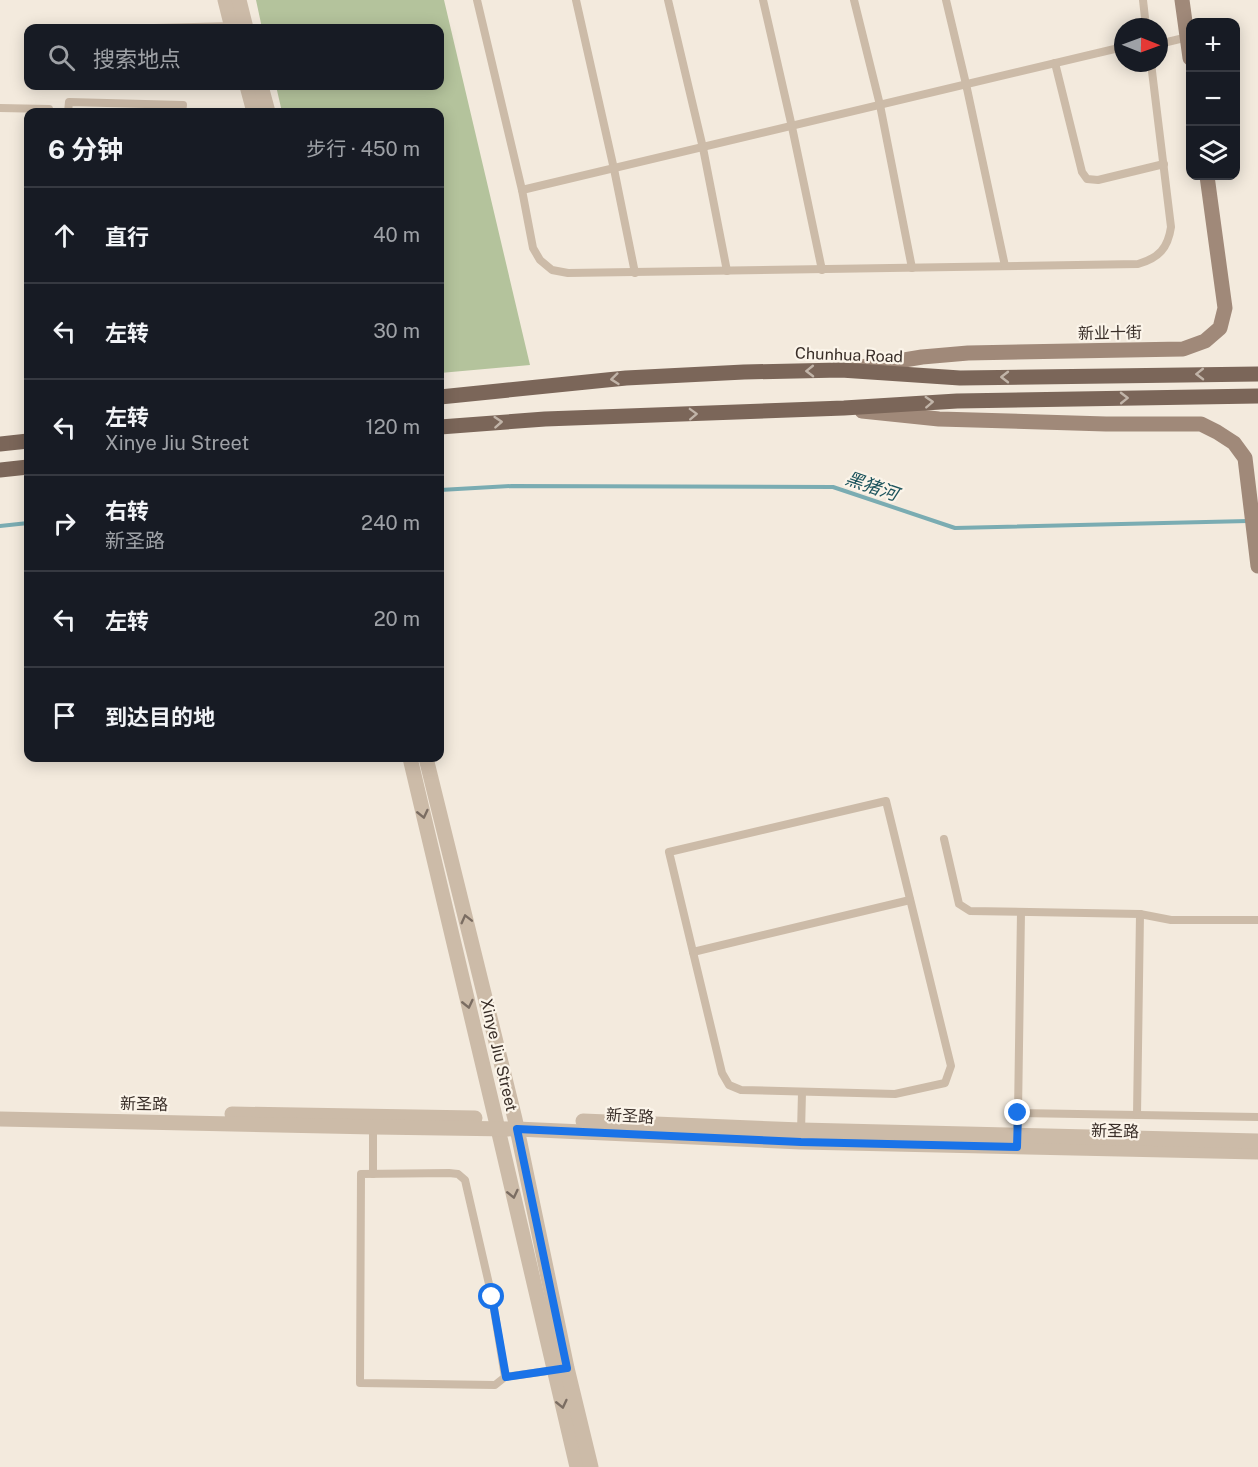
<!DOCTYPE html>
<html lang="zh">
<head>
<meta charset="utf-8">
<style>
	body { margin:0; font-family:"Public Sans","Noto Sans SC",sans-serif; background:#20242c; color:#f1f3f6 }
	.controls { position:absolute; right:18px; top:18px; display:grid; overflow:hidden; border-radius:12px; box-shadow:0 3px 15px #0003 }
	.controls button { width:54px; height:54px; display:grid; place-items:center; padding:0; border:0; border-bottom:2px solid #363941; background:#171b24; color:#f1f3f6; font:30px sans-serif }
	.compass { position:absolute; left:1114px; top:18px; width:54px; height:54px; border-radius:50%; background:#171b24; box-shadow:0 3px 15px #0003; rotate:91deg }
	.stop { position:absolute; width:18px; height:18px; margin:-14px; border:4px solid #1a73e8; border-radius:50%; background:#fff }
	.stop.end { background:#1a73e8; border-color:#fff; box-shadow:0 2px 6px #0008 }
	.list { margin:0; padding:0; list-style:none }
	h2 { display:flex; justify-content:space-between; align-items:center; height:78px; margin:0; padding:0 24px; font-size:26px }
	h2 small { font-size:20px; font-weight:400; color:#9ea1a6 }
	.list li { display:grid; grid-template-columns:39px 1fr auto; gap:18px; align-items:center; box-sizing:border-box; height:96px; padding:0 24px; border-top:2px solid #363941 }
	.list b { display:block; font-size:22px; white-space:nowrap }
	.list p { margin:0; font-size:20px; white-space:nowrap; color:#9ea1a6 }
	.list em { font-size:20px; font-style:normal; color:#9ea1a6 }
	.icon { flex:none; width:33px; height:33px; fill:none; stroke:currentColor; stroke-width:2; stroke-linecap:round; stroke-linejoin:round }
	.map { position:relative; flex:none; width:1258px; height:1467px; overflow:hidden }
	.search { position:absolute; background:#171b24; box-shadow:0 3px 15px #0003; left:24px; top:24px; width:420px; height:66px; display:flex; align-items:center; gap:15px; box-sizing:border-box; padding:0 21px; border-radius:12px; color:#9ea1a6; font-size:22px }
	.panel { position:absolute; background:#171b24; box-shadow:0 3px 15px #0003; left:24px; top:108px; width:420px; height:654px; border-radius:12px }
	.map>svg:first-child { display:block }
	.green { fill:#b4c39c }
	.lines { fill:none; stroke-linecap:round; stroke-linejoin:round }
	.stream { stroke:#7aacb2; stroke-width:4 }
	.service { stroke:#ccbba8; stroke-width:8 }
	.tertiary { stroke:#ccbba8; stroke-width:15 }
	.secondary { stroke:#a08979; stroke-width:15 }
	.primary { stroke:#7b6659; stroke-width:15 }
	.oneway { stroke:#c1b4a8 }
	.oneway2 { stroke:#7b6d62 }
	.route { stroke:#1a73e8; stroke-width:8 }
	.labels { text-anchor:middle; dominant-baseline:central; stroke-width:4.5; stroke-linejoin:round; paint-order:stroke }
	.street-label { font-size:16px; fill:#392e28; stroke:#fbf4e9 }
	.water-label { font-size:18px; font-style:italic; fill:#1c545c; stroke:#fbf4e9 }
</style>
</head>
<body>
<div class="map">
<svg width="1258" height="1467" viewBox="0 0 1258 1467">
	<rect width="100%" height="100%" fill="#f3eadd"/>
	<path class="green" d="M256,0H444L530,365L440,373V112H282L276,86H440V28H262Z"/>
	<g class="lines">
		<g class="stream">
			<path d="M440,490L512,486L833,487L955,528L1248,521"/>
			<path d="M0,526L28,523"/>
		</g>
		<g class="service">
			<path d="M477,0L522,190L533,248L540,260L552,270L568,273L1138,264C1159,258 1168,248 1171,227L1151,63"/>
			<path d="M576,0L614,169L635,273"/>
			<path d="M668,0L703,148L727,271"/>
			<path d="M763,0L792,127L822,270"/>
			<path d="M854,0L880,105L912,268"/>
			<path d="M946,0L966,84L1005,266"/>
			<path d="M1143,0L1146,27"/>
			<path d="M154,28L234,26"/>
			<path d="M1159,44L1188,37"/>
			<path d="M1055,63L1082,172L1087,179L1098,180L1164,164"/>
			<path d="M0,108L49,109"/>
			<path d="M68,112L69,102L183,105L182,112"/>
			<path d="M522,190L1123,47"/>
			<path d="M886,801L951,1066L945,1083L895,1094L741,1090L729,1085L722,1073L669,852Z"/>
			<path d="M944,839L959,904L970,911L1140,914L1171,920H1258"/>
			<path d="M1021,912L1018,1113L1258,1117"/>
			<path d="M693,952L910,900"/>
			<path d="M1137,1115L1140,914"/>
			<path d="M801,1132L802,1092"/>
			<path d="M1017,1136L1018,1113"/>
			<path d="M449,1173L458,1174L465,1180L492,1297L505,1377L495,1385L360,1383L361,1174Z"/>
			<path d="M373,1174V1124"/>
			<path d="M505,1377L555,1370"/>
		</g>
		<g class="tertiary">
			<path d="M225,0L232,28"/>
			<path d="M239,0L246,28"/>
			<path d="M247,86L254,112"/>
			<path d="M261,86L268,112"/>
			<path d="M410,758L498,1129L577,1467"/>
			<path d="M426,758L515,1119L567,1368L591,1467"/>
			<path d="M232,1114L475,1118"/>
			<path d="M0,1119L374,1127L517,1129L801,1142L1258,1152"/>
			<path d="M583,1121L801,1130L1258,1141"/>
		</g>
		<g class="secondary">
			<path d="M1182,0L1190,58"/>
			<path d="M856,368L922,357L968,353L1183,349L1205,341L1220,328L1225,308L1207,176"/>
			<path d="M862,411L939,419L1106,424H1201L1217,432L1234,443L1245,458L1258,566"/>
		</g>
		<g class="primary">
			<path d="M440,397L626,378L744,372L841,370L960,378L1258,374"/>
			<path d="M440,427L545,419L844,408L957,401L1258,396"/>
			<path d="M0,444L28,441"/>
			<path d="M0,470L28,467"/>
		</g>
	</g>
	<defs><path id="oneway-chevron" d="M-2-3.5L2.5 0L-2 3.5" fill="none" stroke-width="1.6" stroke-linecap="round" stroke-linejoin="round" transform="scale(1.5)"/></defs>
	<g class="oneway">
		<use href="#oneway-chevron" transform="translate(810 371) rotate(179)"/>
		<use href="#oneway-chevron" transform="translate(1200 374) rotate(179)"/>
		<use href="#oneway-chevron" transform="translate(1005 377) rotate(180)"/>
		<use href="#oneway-chevron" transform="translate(615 379) rotate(174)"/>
		<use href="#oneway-chevron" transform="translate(1124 398) rotate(-1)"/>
		<use href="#oneway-chevron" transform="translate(929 402) rotate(-3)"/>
		<use href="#oneway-chevron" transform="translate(693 414) rotate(-2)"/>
		<use href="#oneway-chevron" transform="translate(498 422) rotate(-4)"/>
	</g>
	<g class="oneway2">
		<use href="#oneway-chevron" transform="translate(423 814) rotate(77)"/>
		<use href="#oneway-chevron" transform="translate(466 919) rotate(-104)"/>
		<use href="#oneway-chevron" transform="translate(468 1004) rotate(77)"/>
		<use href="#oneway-chevron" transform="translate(513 1194) rotate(77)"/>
		<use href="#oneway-chevron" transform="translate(562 1404) rotate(77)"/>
	</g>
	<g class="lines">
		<path class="route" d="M492,1297L506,1377L567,1368L517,1129L801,1142L1017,1147L1018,1113"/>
	</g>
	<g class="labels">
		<g class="street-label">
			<text transform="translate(1110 333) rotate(-1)">新业十街</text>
			<text transform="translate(849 355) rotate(2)">Chunhua Road</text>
			<text transform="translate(499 1055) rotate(77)">Xinye Jiu Street</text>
			<text transform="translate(144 1104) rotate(1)">新圣路</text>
			<text transform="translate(630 1116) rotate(3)">新圣路</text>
			<text transform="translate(1115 1131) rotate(1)">新圣路</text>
		</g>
		<g class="water-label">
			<text transform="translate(872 486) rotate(19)">黑猪河</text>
		</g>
	</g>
</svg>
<div class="controls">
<button>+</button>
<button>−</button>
<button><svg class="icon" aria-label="layers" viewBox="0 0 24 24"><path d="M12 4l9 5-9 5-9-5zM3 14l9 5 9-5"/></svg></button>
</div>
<svg class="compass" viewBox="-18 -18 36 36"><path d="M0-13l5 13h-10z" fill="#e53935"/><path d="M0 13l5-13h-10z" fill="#9ea1a6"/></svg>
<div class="stop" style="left:492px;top:1297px"></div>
<div class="stop end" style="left:1018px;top:1113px"></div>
<div class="search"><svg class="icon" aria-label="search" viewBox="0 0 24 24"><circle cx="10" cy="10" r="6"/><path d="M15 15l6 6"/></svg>搜索地点</div>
<section class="panel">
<h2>6 分钟<small>步行 · 450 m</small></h2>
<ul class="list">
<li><svg class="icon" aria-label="ahead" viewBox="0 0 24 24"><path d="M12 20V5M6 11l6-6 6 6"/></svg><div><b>直行</b></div><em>40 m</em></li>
<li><svg class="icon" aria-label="left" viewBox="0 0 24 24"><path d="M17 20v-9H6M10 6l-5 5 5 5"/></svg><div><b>左转</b></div><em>30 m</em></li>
<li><svg class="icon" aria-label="left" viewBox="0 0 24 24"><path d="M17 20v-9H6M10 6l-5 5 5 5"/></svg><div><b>左转</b><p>Xinye Jiu Street</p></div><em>120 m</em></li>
<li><svg class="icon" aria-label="right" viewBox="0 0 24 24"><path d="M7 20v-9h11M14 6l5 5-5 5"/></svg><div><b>右转</b><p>新圣路</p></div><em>240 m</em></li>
<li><svg class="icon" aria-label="left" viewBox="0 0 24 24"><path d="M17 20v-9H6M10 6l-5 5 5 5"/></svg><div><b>左转</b></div><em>20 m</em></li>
<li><svg class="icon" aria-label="arrive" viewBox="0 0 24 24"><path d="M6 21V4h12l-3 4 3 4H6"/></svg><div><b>到达目的地</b></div></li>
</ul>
</section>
</div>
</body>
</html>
